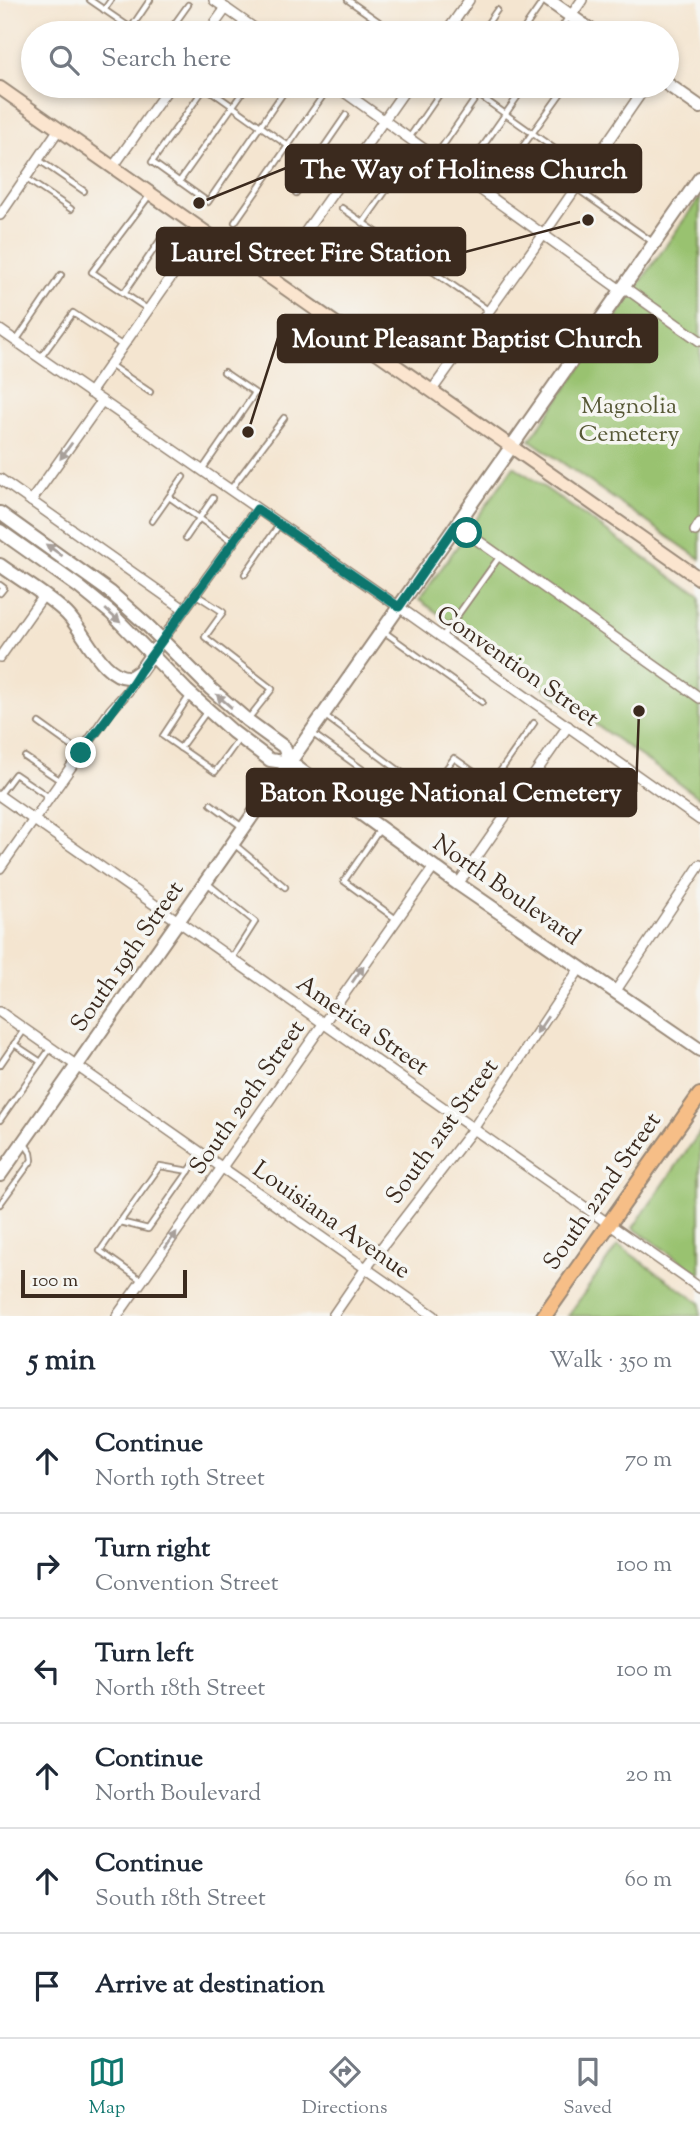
<!DOCTYPE html>
<html lang="en">
<head>
<meta charset="utf-8">
<style>
	body { margin:0; font-family:"Sorts Mill Goudy",serif; background:#f6f6f7; color:#1f2937 }
	.scale { position:absolute; left:21px; bottom:18px; width:166px; box-sizing:border-box; padding-left:7px; border:4px solid #3b2a1e; border-top:0; font-size:19px; line-height:24px; white-space:nowrap; color:#3b2a1e; -webkit-text-stroke:5px #f6f6f2; paint-order:stroke }
	.stop { position:absolute; width:21px; height:21px; margin:-16px; border:5px solid #0f766e; border-radius:50%; background:#fff }
	.stop.end { background:#0f766e; border-color:#fff; box-shadow:0 2px 7px #0008 }
	.list { margin:0; padding:0; list-style:none }
	h2 { display:flex; justify-content:space-between; align-items:center; height:91px; margin:0; padding:0 28px; font-size:30px }
	h2 small { font-size:23px; font-weight:400; color:#747a83 }
	.list li { display:grid; grid-template-columns:46px 1fr auto; gap:21px; align-items:center; box-sizing:border-box; height:105px; padding:0 28px; border-top:2px solid #e0e1e3 }
	.list b { display:block; font-size:26px; white-space:nowrap }
	.list p { margin:0; font-size:23px; white-space:nowrap; color:#747a83 }
	.list em { font-size:23px; font-style:normal; color:#747a83 }
	.icon { flex:none; width:38px; height:38px; fill:none; stroke:currentColor; stroke-width:2; stroke-linecap:round; stroke-linejoin:round }
	.map { position:relative; flex:none; width:700px; height:1316px; overflow:hidden }
	.search { position:absolute; background:#fff; box-shadow:0 4px 10px #0003; left:21px; right:21px; top:21px; height:77px; display:flex; align-items:center; gap:18px; box-sizing:border-box; padding:0 24px; border-radius:38px; color:#747a83; font-size:26px }
	.sheet { height:721px; background:#fff }
	nav { display:flex; justify-content:space-around; align-items:center; box-sizing:border-box; height:98px; border-top:2px solid #e0e1e3; background:#fff; font-size:19px; color:#747a83 }
	nav a { display:grid; justify-items:center; gap:4px }
	nav .on { color:#0f766e }
	.map>svg:first-child { display:block }
	.green { fill:#99c26f; stroke:#6a7646; stroke-width:2 }
	.lines { fill:none; stroke-linecap:round; stroke-linejoin:round }
	.service-casing { stroke:#988877; stroke-width:8 }
	.minor-casing { stroke:#988877; stroke-width:12 }
	.tertiary-casing { stroke:#988877; stroke-width:16 }
	.secondary-casing { stroke:#988877; stroke-width:16 }
	.primary-casing { stroke:#988877; stroke-width:18 }
	.service { stroke:#fff; stroke-width:4.5 }
	.minor { stroke:#fff; stroke-width:9 }
	.tertiary { stroke:#fff; stroke-width:12 }
	.secondary { stroke:#fbe5cf; stroke-width:12 }
	.primary { stroke:#f6be87; stroke-width:14 }
	.oneway { fill:#a79f9a }
	.route { stroke:#0f766e; stroke-width:9 }
	.labels { text-anchor:middle; dominant-baseline:central; stroke-width:7; stroke-linejoin:round; paint-order:stroke }
	.park-label { font-size:24px; fill:#575836; stroke:#f6f6f2 }
	.street-label { font-size:24px; fill:#3b2a1e; stroke:#f6f6f2 }
	.leader { fill:none; stroke:#3b2a1e; stroke-width:2.5 }
	.callout-dot { fill:#3b2a1e; stroke:#f6f6f2; stroke-width:2.5 }
	.callout { fill:#3b2a1e; stroke:#3b2a1e; stroke-width:2.5 }
	.callout-label { font-size:26px; text-anchor:middle; font-weight:bold; fill:#fff }
</style>
</head>
<body>
<div class="map">
<svg width="700" height="1316" viewBox="0 0 700 1316">
	<rect width="100%" height="100%" fill="#f6f6f2"/>
	<filter id="ink" filterUnits="userSpaceOnUse"><feTurbulence type="fractalNoise" baseFrequency=".0143" numOctaves="2"/><feDisplacementMap in="SourceGraphic" scale="14" xChannelSelector="R" yChannelSelector="G"/><feConvolveMatrix kernelMatrix="1 2 1 2 8 2 1 2 1" color-interpolation-filters="sRGB"/></filter>
	<filter id="wash" filterUnits="userSpaceOnUse"><feTurbulence type="fractalNoise" baseFrequency=".00686" numOctaves="4" result="noise"/><feDisplacementMap in="SourceGraphic" scale="28" xChannelSelector="R" yChannelSelector="G"/><feGaussianBlur stdDeviation="1.57" result="paint"/><feColorMatrix in="noise" values="0 0 0 0 0 0 0 0 0 0 0 0 0 0 0 0 0 1.4 0 .05"/><feComposite in="paint" operator="in"/></filter>
	<g filter="url(#wash)">
		<rect width="100%" height="100%" fill="#f4e5d0"/>
		<g class="green">
			<path d="M700,197V559L530,440Z"/>
			<path d="M514,466L700,597V798L419,600Z"/>
			<path d="M700,1132V1274L633,1228Z"/>
			<path d="M618,1245L700,1303V1316H568Z"/>
		</g>
	</g>
	<g filter="url(#ink)">
		<g class="lines">
			<g class="service-casing">
				<g id="service">
					<path d="M90,0L138,33"/>
					<path d="M348,0L395,33"/>
					<path d="M104,10L111,0"/>
					<path d="M131,28L150,0"/>
					<path d="M168,33L188,5"/>
					<path d="M481,33L497,10"/>
					<path d="M521,33L544,0"/>
					<path d="M561,33L562,27L569,16"/>
					<path d="M204,86L339,182"/>
					<path d="M206,86L152,162L208,202L288,86"/>
					<path d="M466,86L587,172"/>
					<path d="M409,138L445,86"/>
					<path d="M516,156L566,86"/>
					<path d="M435,157L484,86"/>
					<path d="M39,160L84,191"/>
					<path d="M313,163L346,115"/>
					<path d="M462,176L525,86"/>
					<path d="M25,178L71,209"/>
					<path d="M179,182L247,86"/>
					<path d="M576,188L654,243"/>
					<path d="M296,193L315,165"/>
					<path d="M149,196L92,272L149,310"/>
					<path d="M342,208L488,310"/>
					<path d="M235,222L322,97"/>
					<path d="M363,223L407,161L415,158L421,149"/>
					<path d="M124,293L163,236"/>
					<path d="M16,341L61,275"/>
					<path d="M41,357L73,313L123,346"/>
					<path d="M110,365L150,392"/>
					<path d="M202,470L255,393L224,372"/>
					<path d="M230,490L284,418"/>
					<path d="M169,497L233,542"/>
					<path d="M152,521L183,477"/>
					<path d="M186,538L213,498"/>
					<path d="M245,574L279,525"/>
					<path d="M0,585L4,588L0,593"/>
					<path d="M195,594L223,612L205,637L272,689L248,719"/>
					<path d="M383,631L482,702"/>
					<path d="M442,637L500,556"/>
					<path d="M190,695L163,736L215,772L239,739"/>
					<path d="M324,715L424,789"/>
					<path d="M39,723L81,753"/>
					<path d="M313,734L412,805"/>
					<path d="M180,748L207,711"/>
					<path d="M25,757L61,781"/>
					<path d="M0,794L15,774L49,797"/>
					<path d="M487,794L481,800L443,773L454,758L491,784"/>
					<path d="M211,804L241,826"/>
					<path d="M509,810L485,793L534,723"/>
					<path d="M380,829L344,881L396,919"/>
					<path d="M234,844L285,887"/>
					<path d="M207,883L255,922L232,958"/>
					<path d="M14,1044L41,1062"/>
					<path d="M0,1065L24,1030"/>
					<path d="M0,1120L50,1049"/>
					<path d="M0,1204L32,1160L31,1153L25,1144"/>
					<path d="M120,1222L160,1166L189,1171"/>
					<path d="M141,1280L100,1251L120,1222L148,1229L201,1154"/>
				</g>
			</g>
			<g class="minor-casing">
				<g id="minor">
					<path d="M214,0L261,33"/>
					<path d="M571,16L582,0"/>
					<path d="M208,33L226,8"/>
					<path d="M446,33L469,0"/>
					<path d="M336,86L622,291"/>
					<path d="M113,167L170,86"/>
					<path d="M0,215L59,129"/>
					<path d="M273,278L408,86"/>
					<path d="M624,287L700,341"/>
					<path d="M0,330L399,607L700,820"/>
					<path d="M432,390L544,234L646,86"/>
					<path d="M90,393L204,230"/>
					<path d="M0,479L184,609"/>
					<path d="M31,501L102,401"/>
					<path d="M456,525L700,698"/>
					<path d="M695,531L700,523"/>
					<path d="M162,640L257,509"/>
					<path d="M0,657L43,596"/>
					<path d="M0,796L700,1288"/>
					<path d="M0,868L111,710L128,691L139,672"/>
					<path d="M458,884L568,726"/>
					<path d="M615,992L700,865"/>
					<path d="M0,1012L434,1316"/>
					<path d="M117,1316L434,867"/>
					<path d="M333,1316L366,1268L473,1129L580,968"/>
				</g>
			</g>
			<g class="tertiary-casing">
				<g id="tertiary">
					<path d="M548,0L595,33"/>
					<path d="M667,84L700,107"/>
					<path d="M0,513L110,592L147,625L211,689L247,720L284,747L290,763"/>
					<path d="M0,531L79,587L111,613L187,691L233,732L270,760L290,763L299,769L458,884L700,1050"/>
					<path d="M0,565C22,581 48,595 67,614C85,632 103,680 131,677L140,671L156,648"/>
					<path d="M0,1175L700,178"/>
				</g>
			</g>
			<g class="secondary-casing">
				<path id="secondary" d="M0,88L700,579"/>
			</g>
			<g class="primary-casing">
				<path id="primary" d="M544,1316L700,1095"/>
			</g>
			<use href="#service" class="service"/>
			<use href="#minor" class="minor"/>
			<use href="#tertiary" class="tertiary"/>
			<use href="#secondary" class="secondary"/>
			<use href="#primary" class="primary"/>
		</g>
		<defs><path id="oneway-solid" d="M-6-.8H1V-3.2L6.5 0L1 3.2V.8H-6Z" transform="scale(1.75)"/></defs>
		<g class="oneway">
			<use href="#oneway-solid" transform="translate(66 451) rotate(126)"/>
			<use href="#oneway-solid" transform="translate(54 550) rotate(-145)"/>
			<use href="#oneway-solid" transform="translate(113 616) rotate(42)"/>
			<use href="#oneway-solid" transform="translate(224 701) rotate(-139)"/>
			<use href="#oneway-solid" transform="translate(358 974) rotate(-55)"/>
			<use href="#oneway-solid" transform="translate(542 1025) rotate(124)"/>
			<use href="#oneway-solid" transform="translate(171 1240) rotate(-55)"/>
		</g>
	</g>
	<g class="lines" filter="url(#ink)">
		<path class="route" d="M81,753C100,726 123,700 140,671L257,509L399,607L456,525L467,533"/>
	</g>
	<g class="labels">
		<g class="park-label">
			<text x="629" y="407">Magnolia<tspan x="629" dy="28">Cemetery</tspan></text>
		</g>
		<g class="street-label">
			<text transform="translate(517 667) rotate(35)">Convention Street</text>
			<text transform="translate(506 891) rotate(35)">North Boulevard</text>
			<text transform="translate(128 957) rotate(-55)">South 19th Street</text>
			<text transform="translate(362 1026) rotate(35)">America Street</text>
			<text transform="translate(248 1098) rotate(-55)">South 20th Street</text>
			<text transform="translate(443 1132) rotate(-54)">South 21st Street</text>
			<text transform="translate(603 1192) rotate(-55)">South 22nd Street</text>
			<text transform="translate(331 1221) rotate(35)">Louisiana Avenue</text>
		</g>
	</g>
	<path class="leader" d="M199 203L286 168M588 220L465 252M248 432L278 338M639 711L636 792"/>
	<g class="callout-dot">
		<circle cx="199" cy="203" r="7"/>
		<circle cx="588" cy="220" r="7"/>
		<circle cx="248" cy="432" r="7"/>
		<circle cx="639" cy="711" r="7"/>
	</g>
	<g class="callout">
		<rect x="286" y="145" width="355" height="47" rx="7"/>
		<rect x="157" y="228" width="308" height="47" rx="7"/>
		<rect x="278" y="315" width="379" height="47" rx="7"/>
		<rect x="247" y="769" width="389" height="47" rx="7"/>
	</g>
	<g class="callout-label">
		<text x="464" y="178">The Way of Holiness Church</text>
		<text x="311" y="261">Laurel Street Fire Station</text>
		<text x="467" y="347">Mount Pleasant Baptist Church</text>
		<text x="441" y="801">Baton Rouge National Cemetery</text>
	</g>
</svg>
<div class="scale">100 m</div>
<div class="stop" style="left:467px;top:533px"></div>
<div class="stop end" style="left:81px;top:753px"></div>
<div class="search"><svg class="icon" aria-label="search" viewBox="0 0 24 24"><circle cx="10" cy="10" r="6"/><path d="M15 15l6 6"/></svg>Search here</div>
</div>
<section class="sheet">
<h2>5 min<small>Walk · 350 m</small></h2>
<ul class="list">
<li><svg class="icon" aria-label="ahead" viewBox="0 0 24 24"><path d="M12 20V5M6 11l6-6 6 6"/></svg><div><b>Continue</b><p>North 19th Street</p></div><em>70 m</em></li>
<li><svg class="icon" aria-label="right" viewBox="0 0 24 24"><path d="M7 20v-9h11M14 6l5 5-5 5"/></svg><div><b>Turn right</b><p>Convention Street</p></div><em>100 m</em></li>
<li><svg class="icon" aria-label="left" viewBox="0 0 24 24"><path d="M17 20v-9H6M10 6l-5 5 5 5"/></svg><div><b>Turn left</b><p>North 18th Street</p></div><em>100 m</em></li>
<li><svg class="icon" aria-label="ahead" viewBox="0 0 24 24"><path d="M12 20V5M6 11l6-6 6 6"/></svg><div><b>Continue</b><p>North Boulevard</p></div><em>20 m</em></li>
<li><svg class="icon" aria-label="ahead" viewBox="0 0 24 24"><path d="M12 20V5M6 11l6-6 6 6"/></svg><div><b>Continue</b><p>South 18th Street</p></div><em>60 m</em></li>
<li><svg class="icon" aria-label="arrive" viewBox="0 0 24 24"><path d="M6 21V4h12l-3 4 3 4H6"/></svg><div><b>Arrive at destination</b></div></li>
</ul>
</section>
<nav>
<a class="on"><svg class="icon" aria-label="map" viewBox="0 0 24 24"><path d="M3 6l6-2 6 2 6-2v14l-6 2-6-2-6 2zM9 4v14M15 6v14"/></svg>Map</a>
<a><svg class="icon" aria-label="directions" viewBox="0 0 24 24"><path d="M12 3l9 9-9 9-9-9zM9 14v-3h6M13 9l2 2-2 2"/></svg>Directions</a>
<a><svg class="icon" aria-label="saved" viewBox="0 0 24 24"><path d="M7 4h10v16l-5-4-5 4z"/></svg>Saved</a>
</nav>
</body>
</html>
